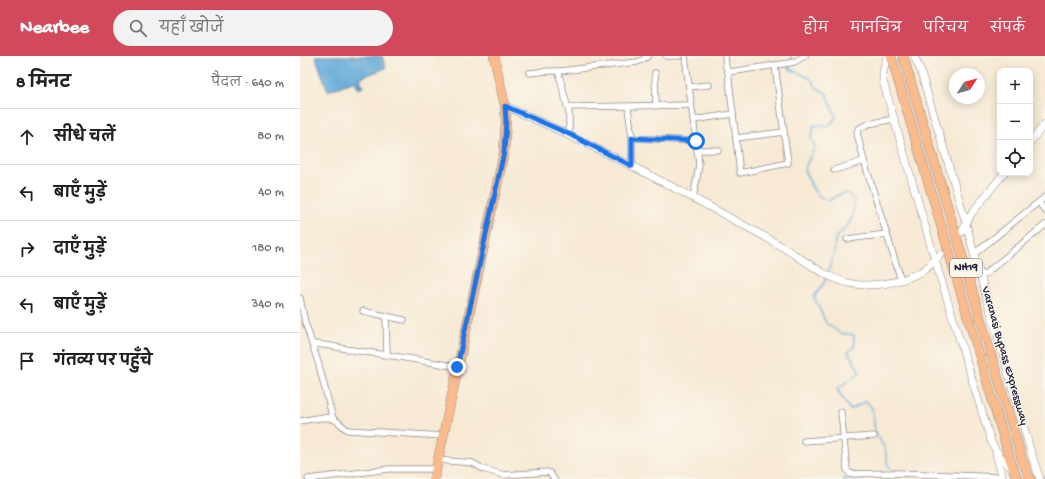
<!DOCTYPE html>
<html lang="hi">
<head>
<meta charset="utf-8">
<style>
	body { margin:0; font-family:"Gochi Hand","Playpen Sans Deva",sans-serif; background:#f2f2f2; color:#222 }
	.controls { position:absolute; right:12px; top:12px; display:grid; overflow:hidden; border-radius:8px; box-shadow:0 2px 10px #0003 }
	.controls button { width:36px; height:36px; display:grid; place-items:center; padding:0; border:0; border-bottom:1px solid #e0e0e0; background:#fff; color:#222; font:20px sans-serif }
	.compass { position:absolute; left:649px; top:12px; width:36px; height:36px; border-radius:50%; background:#fff; box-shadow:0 2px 10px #0003; rotate:54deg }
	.stop { position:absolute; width:12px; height:12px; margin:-9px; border:3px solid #1a73e8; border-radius:50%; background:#fff }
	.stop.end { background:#1a73e8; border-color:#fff; box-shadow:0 1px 4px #0008 }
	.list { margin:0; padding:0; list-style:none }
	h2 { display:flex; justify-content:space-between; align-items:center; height:52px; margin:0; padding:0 16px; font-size:17px }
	h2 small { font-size:13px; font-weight:400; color:#767676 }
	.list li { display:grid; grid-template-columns:26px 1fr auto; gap:12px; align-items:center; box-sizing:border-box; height:56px; padding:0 16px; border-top:1px solid #e0e0e0 }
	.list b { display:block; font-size:15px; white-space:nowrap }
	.list em { font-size:13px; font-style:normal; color:#767676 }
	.icon { flex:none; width:22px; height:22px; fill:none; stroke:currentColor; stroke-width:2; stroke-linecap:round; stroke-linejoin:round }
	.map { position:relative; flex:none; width:745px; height:423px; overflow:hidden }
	header { display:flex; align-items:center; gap:24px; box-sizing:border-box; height:56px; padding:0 20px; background:#d1495b; color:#fff }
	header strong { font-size:19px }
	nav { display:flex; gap:22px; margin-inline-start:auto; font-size:14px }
	.search { width:280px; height:36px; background:#f2f2f2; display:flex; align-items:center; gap:10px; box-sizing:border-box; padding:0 14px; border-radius:22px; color:#767676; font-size:15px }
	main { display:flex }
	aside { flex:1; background:#fff }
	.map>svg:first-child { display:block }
	.water { fill:#62a9d8; stroke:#42668a }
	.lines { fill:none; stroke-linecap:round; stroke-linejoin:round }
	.stream { stroke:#62a9d8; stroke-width:1.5 }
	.minor-casing { stroke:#8c8688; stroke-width:7 }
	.tertiary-casing { stroke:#8c8688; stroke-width:8 }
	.primary-casing { stroke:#8c8688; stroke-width:10 }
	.trunk-casing { stroke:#8c8688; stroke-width:10 }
	.minor { stroke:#fff; stroke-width:5.5 }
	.tertiary { stroke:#fff; stroke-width:7 }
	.primary { stroke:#fabb8c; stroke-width:9 }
	.trunk { stroke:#fabb8c; stroke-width:9 }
	.route { stroke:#1a73e8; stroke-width:5 }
	.labels { text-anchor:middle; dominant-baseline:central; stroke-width:3; stroke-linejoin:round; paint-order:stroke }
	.shield { fill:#fbf7ec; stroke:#636270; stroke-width:1 }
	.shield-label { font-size:11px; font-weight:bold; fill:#22223b }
	.street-label { font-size:12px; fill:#22223b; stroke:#fbf7ec }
</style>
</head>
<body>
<header>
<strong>Nearbee</strong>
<div class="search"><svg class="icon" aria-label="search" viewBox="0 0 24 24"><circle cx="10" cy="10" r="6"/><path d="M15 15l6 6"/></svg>यहाँ खोजें</div>
<nav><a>होम</a><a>मानचित्र</a><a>परिचय</a><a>संपर्क</a></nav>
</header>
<main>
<aside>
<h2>8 मिनट<small>पैदल · 640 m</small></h2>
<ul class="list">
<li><svg class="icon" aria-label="ahead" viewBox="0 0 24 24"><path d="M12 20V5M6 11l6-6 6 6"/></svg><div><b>सीधे चलें</b></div><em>80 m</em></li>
<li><svg class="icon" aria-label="left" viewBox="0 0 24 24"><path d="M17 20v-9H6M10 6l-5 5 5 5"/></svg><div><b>बाएँ मुड़ें</b></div><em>40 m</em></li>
<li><svg class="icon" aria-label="right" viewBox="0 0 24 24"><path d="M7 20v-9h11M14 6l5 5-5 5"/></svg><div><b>दाएँ मुड़ें</b></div><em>180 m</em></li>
<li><svg class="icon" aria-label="left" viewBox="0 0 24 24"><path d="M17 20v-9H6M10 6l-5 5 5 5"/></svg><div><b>बाएँ मुड़ें</b></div><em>340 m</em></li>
<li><svg class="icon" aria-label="arrive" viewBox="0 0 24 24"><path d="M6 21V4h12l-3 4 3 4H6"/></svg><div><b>गंतव्य पर पहुँचे</b></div></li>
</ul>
</aside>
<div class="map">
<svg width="745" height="423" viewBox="0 0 745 423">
	<rect width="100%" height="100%" fill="#fbf7ec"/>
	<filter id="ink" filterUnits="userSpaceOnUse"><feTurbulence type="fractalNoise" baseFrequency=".025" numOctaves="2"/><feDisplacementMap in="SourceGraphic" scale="8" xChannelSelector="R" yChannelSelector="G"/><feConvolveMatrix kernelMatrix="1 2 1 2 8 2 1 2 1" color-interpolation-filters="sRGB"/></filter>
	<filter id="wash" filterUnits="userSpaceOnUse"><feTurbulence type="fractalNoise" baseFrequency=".012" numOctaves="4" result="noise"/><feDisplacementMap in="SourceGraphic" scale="16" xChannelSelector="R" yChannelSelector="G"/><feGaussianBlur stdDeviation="0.9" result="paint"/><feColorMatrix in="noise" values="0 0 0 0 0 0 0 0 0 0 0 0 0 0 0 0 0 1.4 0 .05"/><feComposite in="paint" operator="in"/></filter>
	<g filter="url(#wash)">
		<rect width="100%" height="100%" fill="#f7e9d4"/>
		<path class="water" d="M15,0H82L86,12L60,22L63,31L58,33L55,25L28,35Z"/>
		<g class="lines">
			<g class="stream">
				<path d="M491,0L492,5"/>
				<path d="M491,8L488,12L510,22L517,32L527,38L536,61L528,71L514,69L511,83L515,90L504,114C513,129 510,137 528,145L538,139L547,137L554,144C554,166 549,168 535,183L534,197L528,216"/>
				<path d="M526,222L524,227L514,241L526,267L540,277L554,279V291L548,296L560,316L537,333L550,354L566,345L572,352L575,375L585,393L588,410L595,415"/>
				<path d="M542,423H565"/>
			</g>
		</g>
	</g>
	<g filter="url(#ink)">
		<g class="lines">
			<g class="minor-casing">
				<g id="minor">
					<path d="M366,0H379"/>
					<path d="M385,0L399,108L397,122L393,141"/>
					<path d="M425,0L426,11L428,16H430L489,7L494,6L505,0"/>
					<path d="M428,16L440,117L488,107L475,9"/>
					<path d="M229,17L248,15H260"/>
					<path d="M355,17L356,50"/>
					<path d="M389,31L409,29"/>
					<path d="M267,51L391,49"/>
					<path d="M328,51L332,82V110"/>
					<path d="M393,64L433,58"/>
					<path d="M269,78V57L259,18L260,15L337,6L342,4L348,0"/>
					<path d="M332,82L396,85"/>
					<path d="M436,82L484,76"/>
					<path d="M397,94H418"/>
					<path d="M564,105L557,77L558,73L568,68L594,63"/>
					<path d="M534,114L564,105L601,224"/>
					<path d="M739,146L745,155"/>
					<path d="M547,183L587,178"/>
					<path d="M674,198L745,141"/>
					<path d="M680,222L745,169"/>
					<path d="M0,242L5,266L18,306L33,363"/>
					<path d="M63,255L104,264"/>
					<path d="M86,260L87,299"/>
					<path d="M12,288C26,288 39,292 52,294C87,299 122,304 157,311"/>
					<path d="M541,356L547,414L550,418L595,417L702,421"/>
					<path d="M0,365C9,364 24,359 33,363C39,365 42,371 48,374L143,380"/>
					<path d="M504,385L574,380"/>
					<path d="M138,404L173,407L183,413L204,419L247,416L250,417L254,423"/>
					<path d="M8,423L89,413H136"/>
				</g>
			</g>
			<g class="tertiary-casing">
				<g id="tertiary">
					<path d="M587,0L583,16V25L635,204L691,385C696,397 703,404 712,413"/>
					<path d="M614,0L620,13L666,167L674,198L732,400L740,423"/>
					<path d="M205,50C287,86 367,127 445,170C462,179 479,188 495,199C511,209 526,221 545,226C569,233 603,227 624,214C630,210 636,203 641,198"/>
					<path d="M730,86L745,68"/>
					<path d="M662,176L671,158L704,117"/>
					<path d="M696,398L703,423"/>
				</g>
			</g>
			<g class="primary-casing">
				<path id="primary" d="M134,423L204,96L206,65L205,50L194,0"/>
			</g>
			<g class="trunk-casing">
				<g id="trunk">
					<path d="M591,0L710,403L717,423"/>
					<path d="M603,0L722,403L730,423"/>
				</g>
			</g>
			<use href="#minor" class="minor"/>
			<use href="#tertiary" class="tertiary"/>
			<use href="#primary" class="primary"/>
			<use href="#trunk" class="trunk"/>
		</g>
	</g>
	<g class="lines" filter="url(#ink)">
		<path class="route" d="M157,311L204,96L206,65L205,50L269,78L332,110V82L396,85"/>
	</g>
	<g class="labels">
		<rect class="shield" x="650" y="203" width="32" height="18" rx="3"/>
		<g class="shield-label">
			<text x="666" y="212">NH19</text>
		</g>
		<g class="street-label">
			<text transform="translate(704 300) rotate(74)">Varanasi Bypass Expressway</text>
		</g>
	</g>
</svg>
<div class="controls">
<button>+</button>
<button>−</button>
<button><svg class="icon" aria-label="locate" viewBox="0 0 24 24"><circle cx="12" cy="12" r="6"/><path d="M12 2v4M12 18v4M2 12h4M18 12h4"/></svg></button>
</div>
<svg class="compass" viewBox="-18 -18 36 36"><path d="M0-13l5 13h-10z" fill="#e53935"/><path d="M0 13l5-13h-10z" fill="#767676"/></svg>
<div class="stop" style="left:396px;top:85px"></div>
<div class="stop end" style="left:157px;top:311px"></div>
</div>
</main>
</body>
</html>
